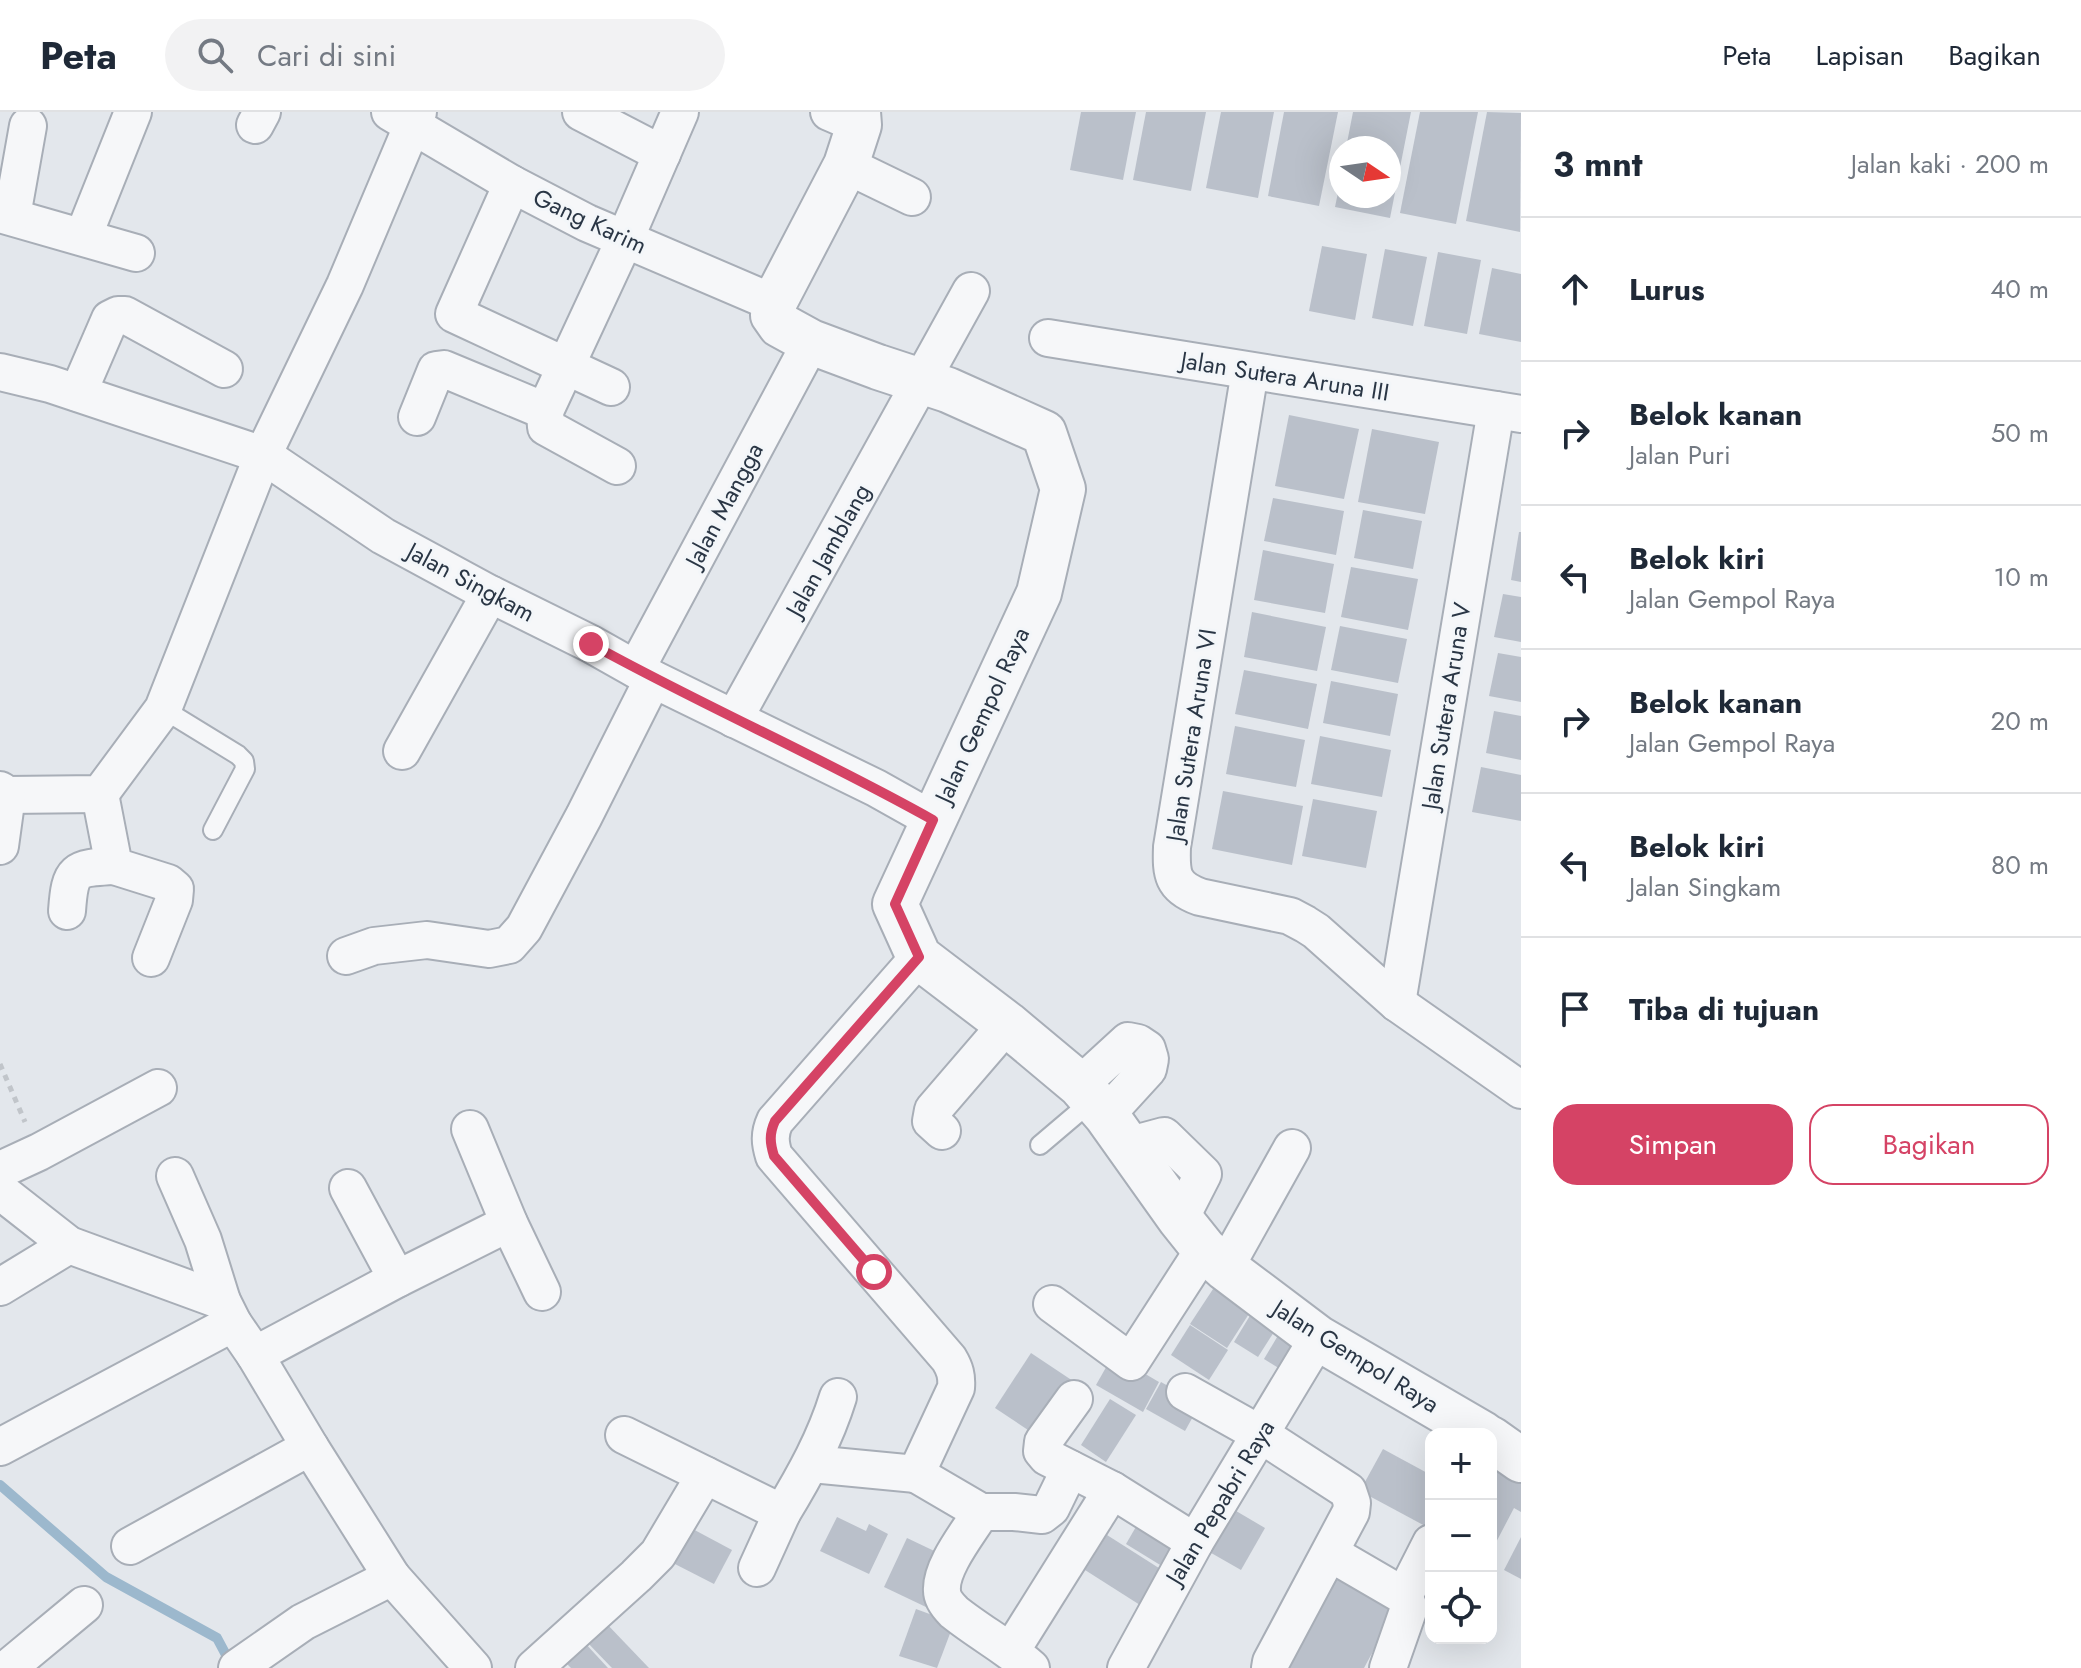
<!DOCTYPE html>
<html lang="id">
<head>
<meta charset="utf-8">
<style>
	body { margin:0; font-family:Jost,sans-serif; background:#f2f2f3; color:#1f2937 }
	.controls { position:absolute; right:24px; bottom:24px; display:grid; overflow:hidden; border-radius:16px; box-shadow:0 8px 32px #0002 }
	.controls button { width:72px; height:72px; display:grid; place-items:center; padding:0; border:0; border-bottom:2px solid #e0e1e3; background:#fff; color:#1f2937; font:40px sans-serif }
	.compass { position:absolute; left:1329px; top:24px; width:72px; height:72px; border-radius:50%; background:#fff; box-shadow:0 8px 32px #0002; rotate:103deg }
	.stop { position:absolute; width:24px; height:24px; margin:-18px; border:6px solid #d54365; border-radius:50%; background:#fff }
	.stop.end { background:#d54365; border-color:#fff; box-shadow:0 2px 8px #0008 }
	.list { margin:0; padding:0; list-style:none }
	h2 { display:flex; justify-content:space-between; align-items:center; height:104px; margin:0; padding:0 32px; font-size:34px }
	h2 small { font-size:26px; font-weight:400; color:#747a83 }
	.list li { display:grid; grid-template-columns:52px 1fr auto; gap:24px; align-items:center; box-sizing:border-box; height:144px; padding:0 32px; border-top:2px solid #e0e1e3 }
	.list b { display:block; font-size:30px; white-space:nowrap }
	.list p { margin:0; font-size:26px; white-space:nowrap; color:#747a83 }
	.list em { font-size:26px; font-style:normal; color:#747a83 }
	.actions { display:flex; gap:16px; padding:24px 32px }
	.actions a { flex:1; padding:18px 0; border:2px solid #d54365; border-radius:24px; text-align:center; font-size:28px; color:#d54365 }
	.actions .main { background:#d54365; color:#fff }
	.icon { flex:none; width:44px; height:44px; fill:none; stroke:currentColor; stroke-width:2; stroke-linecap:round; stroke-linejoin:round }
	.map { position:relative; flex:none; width:1521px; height:1556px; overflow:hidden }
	header { display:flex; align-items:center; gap:48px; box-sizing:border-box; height:112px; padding:0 40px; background:#fff; border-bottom:2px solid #e0e1e3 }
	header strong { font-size:38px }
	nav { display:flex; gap:44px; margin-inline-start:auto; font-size:28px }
	.search { width:560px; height:72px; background:#f2f2f3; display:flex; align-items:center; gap:20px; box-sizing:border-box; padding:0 28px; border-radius:44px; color:#747a83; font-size:30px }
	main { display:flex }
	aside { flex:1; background:#fff }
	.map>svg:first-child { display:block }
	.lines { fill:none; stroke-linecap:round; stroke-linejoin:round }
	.stream { stroke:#9cb8cd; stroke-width:10 }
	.building { fill:#bac0ca }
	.service-casing { stroke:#a8aeb7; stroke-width:22 }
	.minor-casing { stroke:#a8aeb7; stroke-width:40 }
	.tertiary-casing { stroke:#a8aeb7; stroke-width:48 }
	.path { stroke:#c1c5ca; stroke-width:5; stroke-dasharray:6 6; stroke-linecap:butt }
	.service { stroke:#f6f7f9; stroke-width:18 }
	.minor { stroke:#f6f7f9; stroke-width:36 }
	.tertiary { stroke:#f6f7f9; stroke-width:44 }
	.route { stroke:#d54365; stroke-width:10 }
	.labels { text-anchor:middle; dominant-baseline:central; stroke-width:6; stroke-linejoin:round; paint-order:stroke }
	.street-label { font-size:24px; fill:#2a3645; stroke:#f3f6f9 }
</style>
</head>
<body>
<header>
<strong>Peta</strong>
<div class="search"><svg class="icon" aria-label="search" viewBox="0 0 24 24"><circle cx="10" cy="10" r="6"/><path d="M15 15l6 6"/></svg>Cari di sini</div>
<nav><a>Peta</a><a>Lapisan</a><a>Bagikan</a></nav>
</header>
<main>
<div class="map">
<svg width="1521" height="1556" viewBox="0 0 1521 1556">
	<rect width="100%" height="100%" fill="#e3e7ec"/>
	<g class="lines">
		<path class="stream" d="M0,1373L106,1465L217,1526L232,1554"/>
	</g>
	<g class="building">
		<path d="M1081,0H1136L1123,68L1070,58Z"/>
		<path d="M1146,0H1206L1191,79L1133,68Z"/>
		<path d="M1221,0H1274L1258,86L1206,76Z"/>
		<path d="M1284,0H1338L1319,94L1268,84Z"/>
		<path d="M1353,0H1411L1390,106L1335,95L1340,71L1341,84H1389V36H1346Z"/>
		<path d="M1420,0H1478L1456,112L1400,101Z"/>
		<path d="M1487,0L1521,1L1520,120L1466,109Z"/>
		<path d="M1322,134L1367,142L1355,208L1309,199Z"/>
		<path d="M1385,137L1427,145L1413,214L1372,206Z"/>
		<path d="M1438,140L1481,148L1467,222L1424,214Z"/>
		<path d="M1492,156L1521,162V230L1479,222Z"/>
		<path d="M1289,303L1359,317L1344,387L1275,374Z"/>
		<path d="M1372,317L1439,330L1425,402L1358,390Z"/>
		<path d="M1273,386L1344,399L1336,443L1264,429Z"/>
		<path d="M1363,398L1422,409L1413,457L1354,446Z"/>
		<path d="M1519,420H1521V470L1511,468Z"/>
		<path d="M1263,438L1334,452L1325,501L1254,488Z"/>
		<path d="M1351,455L1418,467L1408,518L1341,505Z"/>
		<path d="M1503,482L1521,485V530L1494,525Z"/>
		<path d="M1252,500L1326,515L1317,559L1244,545Z"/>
		<path d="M1340,514L1407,527L1398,571L1331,558Z"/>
		<path d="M1498,541L1521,545V590L1489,584Z"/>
		<path d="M1244,558L1317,572L1308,617L1235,602Z"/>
		<path d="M1331,569L1398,582L1390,624L1323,611Z"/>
		<path d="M1494,599L1521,604V648L1486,641Z"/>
		<path d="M1235,614L1305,628L1296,675L1226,662Z"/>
		<path d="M1320,624L1391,638L1382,685L1311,672Z"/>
		<path d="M1481,655L1521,663V709L1472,700Z"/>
		<path d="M1223,679L1303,694L1292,753L1212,737Z"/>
		<path d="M1313,687L1377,699L1366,756L1302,744Z"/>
		<path d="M1217,1171L1254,1194L1227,1236L1190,1212Z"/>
		<path d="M1254,1197L1279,1212L1258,1245L1234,1230Z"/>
		<path d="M1190,1213L1228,1238L1209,1268L1171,1243Z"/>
		<path d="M1283,1215L1309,1230L1290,1263L1264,1247Z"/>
		<path d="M1031,1241L1076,1271L1040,1326L995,1296Z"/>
		<path d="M1113,1243L1159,1270L1143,1300L1096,1273Z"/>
		<path d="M1161,1270L1200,1292L1185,1319L1146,1297Z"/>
		<path d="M1110,1287L1136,1303L1106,1350L1081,1333Z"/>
		<path d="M1383,1337L1431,1363V1407L1427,1415L1360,1379Z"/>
		<path d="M1491,1344L1521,1359V1400L1514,1396L1491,1440Z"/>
		<path d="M1231,1396L1265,1416L1241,1458L1206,1438Z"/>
		<path d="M1144,1401L1189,1427L1170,1459L1126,1432Z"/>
		<path d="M837,1405L866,1419L869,1412L888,1422L869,1462L820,1439Z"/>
		<path d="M689,1415L732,1438L714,1472L671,1450Z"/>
		<path d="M1107,1423L1162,1458L1140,1493L1085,1458Z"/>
		<path d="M1521,1425V1467L1504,1458Z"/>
		<path d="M907,1426L949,1446L926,1495L884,1475Z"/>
		<path d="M1337,1457L1399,1491L1364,1556H1282Z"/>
		<path d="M916,1497L954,1511L937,1556L899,1544Z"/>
		<path d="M604,1509L649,1556H612L585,1528Z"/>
		<path d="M584,1530L608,1556H571L564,1549Z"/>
	</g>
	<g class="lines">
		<g class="service-casing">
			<g id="service">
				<path d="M163,597L238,643L244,649L245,657L213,718"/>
				<path d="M1040,1033L1093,988"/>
			</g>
		</g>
		<g class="minor-casing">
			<g id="minor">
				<path d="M390,0L512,72L587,111L774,191"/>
				<path d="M581,0L662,42"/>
				<path d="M829,0L859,13"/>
				<path d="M255,13L262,0"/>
				<path d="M846,53L912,85"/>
				<path d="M512,72L454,202L611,275"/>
				<path d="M0,102L136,141"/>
				<path d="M12,104L28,14"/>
				<path d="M83,125L133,0"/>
				<path d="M1048,226L1521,302"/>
				<path d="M1250,259L1172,735C1171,762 1172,775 1200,785L1290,804L1305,812L1316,819L1397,891L1521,978"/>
				<path d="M0,260L50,272L263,343L383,424L490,482L591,532L653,567L876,676L933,708"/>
				<path d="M78,281L110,207L118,203H125L224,257"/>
				<path d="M417,305L436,258L444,257L545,299"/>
				<path d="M617,354L546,315L545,299L625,127L680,0"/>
				<path d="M636,557L811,230"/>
				<path d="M734,607L971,179"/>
				<path d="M402,639L490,482"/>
				<path d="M0,678L7,683L100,682L163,597L263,343L345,173L418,0"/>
				<path d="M100,682L114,754L168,771L175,777L174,788L151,846"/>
				<path d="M0,734L7,683"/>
				<path d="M67,799C70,757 74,756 114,754"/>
				<path d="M346,844L374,834L427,828L489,837L509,833L524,816L584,704L653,567"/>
				<path d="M919,845L775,1009C769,1022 770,1031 774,1044L949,1247C955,1257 957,1264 956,1276L916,1362L981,1400H1014L1042,1403L1051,1396L1070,1357"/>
				<path d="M1397,891L1496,298"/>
				<path d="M1080,973L1128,929L1138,931L1147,937L1150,947L1148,957L1106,1003"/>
				<path d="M470,1017L509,1111L542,1180"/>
				<path d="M942,1019L931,1009L933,998L1007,912"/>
				<path d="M1127,1034L1164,1024L1203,1062L1180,1107"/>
				<path d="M0,1058L39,1040L158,976"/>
				<path d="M175,1064L203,1128L222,1189L233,1211L255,1243L310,1335L392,1465L473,1556"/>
				<path d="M348,1076L397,1167"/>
				<path d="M0,1079L69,1133L222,1189"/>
				<path d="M1225,1156L1292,1036"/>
				<path d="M0,1175L69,1133"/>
				<path d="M1052,1192L1131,1250L1204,1137"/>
				<path d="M255,1243L397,1167L509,1111"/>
				<path d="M1185,1280L1260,1322L1348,1379L1352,1391L1351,1400L1271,1550L1270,1556"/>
				<path d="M1074,1287L1043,1330L1042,1339L1047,1345L1112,1378L1195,1430"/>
				<path d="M624,1323L782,1401C805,1363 825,1327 838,1285"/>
				<path d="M0,1335L233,1211"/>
				<path d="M812,1352L916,1362"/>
				<path d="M981,1400C969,1420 940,1455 942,1479C942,1487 948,1494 954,1500C979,1520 1007,1535 1031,1556"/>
				<path d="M130,1434L310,1335"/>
				<path d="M1330,1441L1404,1484L1409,1496L1388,1556"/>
				<path d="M757,1456L782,1401"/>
				<path d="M1404,1484L1431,1431"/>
				<path d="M1011,1539L1112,1378"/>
				<path d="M8,1556L84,1493"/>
				<path d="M237,1556L303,1510L392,1465"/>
				<path d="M534,1556L636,1464L658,1442L705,1363"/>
				<path d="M1126,1556L1195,1430L1318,1226"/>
			</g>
		</g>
		<g class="tertiary-casing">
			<g id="tertiary">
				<path d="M858,0L859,13L846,53L774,191L773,203L780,213L811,230L878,255L948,278L1044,321L1063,377L1039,481L895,792L919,845L1007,912L1080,973L1106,1003L1180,1107L1204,1137L1225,1156L1318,1226L1483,1322"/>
				<path d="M1491,1327L1521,1348"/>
			</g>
		</g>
		<path class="path" d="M0,952L25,1010"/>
		<use href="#service" class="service"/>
		<use href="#minor" class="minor"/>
		<use href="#tertiary" class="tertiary"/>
	</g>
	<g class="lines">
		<path class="route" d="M591,532C703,594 821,645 933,708L895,792L919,845L775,1009C769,1022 770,1031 774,1044L874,1160"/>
	</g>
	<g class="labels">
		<g class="street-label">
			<text transform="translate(590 109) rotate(25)">Gang Karim</text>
			<text transform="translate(1285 264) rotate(9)">Jalan Sutera Aruna III</text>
			<text transform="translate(724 393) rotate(-62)">Jalan Mangga</text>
			<text transform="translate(828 438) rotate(-61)">Jalan Jamblang</text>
			<text transform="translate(471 470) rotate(28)">Jalan Singkam</text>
			<text transform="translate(1446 594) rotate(-81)">Jalan Sutera Aruna V</text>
			<text transform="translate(982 603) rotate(-65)">Jalan Gempol Raya</text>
			<text transform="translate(1191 623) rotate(-81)">Jalan Sutera Aruna VI</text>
			<text transform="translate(1356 1244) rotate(32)">Jalan Gempol Raya</text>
			<text transform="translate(1220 1390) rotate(-59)">Jalan Pepabri Raya</text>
		</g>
	</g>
</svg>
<div class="controls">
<button>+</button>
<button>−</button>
<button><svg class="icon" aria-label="locate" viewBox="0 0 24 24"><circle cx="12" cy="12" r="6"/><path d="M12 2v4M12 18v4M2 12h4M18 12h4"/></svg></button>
</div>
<svg class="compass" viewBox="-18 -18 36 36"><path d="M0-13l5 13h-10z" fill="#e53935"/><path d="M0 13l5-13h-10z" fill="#747a83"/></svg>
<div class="stop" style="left:874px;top:1160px"></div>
<div class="stop end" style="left:591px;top:532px"></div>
</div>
<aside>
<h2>3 mnt<small>Jalan kaki · 200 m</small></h2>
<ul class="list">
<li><svg class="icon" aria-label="ahead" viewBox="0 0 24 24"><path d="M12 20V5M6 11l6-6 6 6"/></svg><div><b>Lurus</b></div><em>40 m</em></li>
<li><svg class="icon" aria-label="right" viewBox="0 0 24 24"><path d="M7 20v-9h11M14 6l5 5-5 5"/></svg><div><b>Belok kanan</b><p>Jalan Puri</p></div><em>50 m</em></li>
<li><svg class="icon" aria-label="left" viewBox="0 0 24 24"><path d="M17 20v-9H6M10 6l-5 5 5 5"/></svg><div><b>Belok kiri</b><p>Jalan Gempol Raya</p></div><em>10 m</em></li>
<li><svg class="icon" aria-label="right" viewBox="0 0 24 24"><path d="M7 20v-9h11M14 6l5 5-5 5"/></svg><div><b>Belok kanan</b><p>Jalan Gempol Raya</p></div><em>20 m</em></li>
<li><svg class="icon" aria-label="left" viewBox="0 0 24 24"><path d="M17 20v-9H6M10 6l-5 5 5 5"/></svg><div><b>Belok kiri</b><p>Jalan Singkam</p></div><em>80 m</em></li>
<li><svg class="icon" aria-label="arrive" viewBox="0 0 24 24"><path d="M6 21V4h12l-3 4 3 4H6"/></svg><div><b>Tiba di tujuan</b></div></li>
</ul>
<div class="actions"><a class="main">Simpan</a><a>Bagikan</a></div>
</aside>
</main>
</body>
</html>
